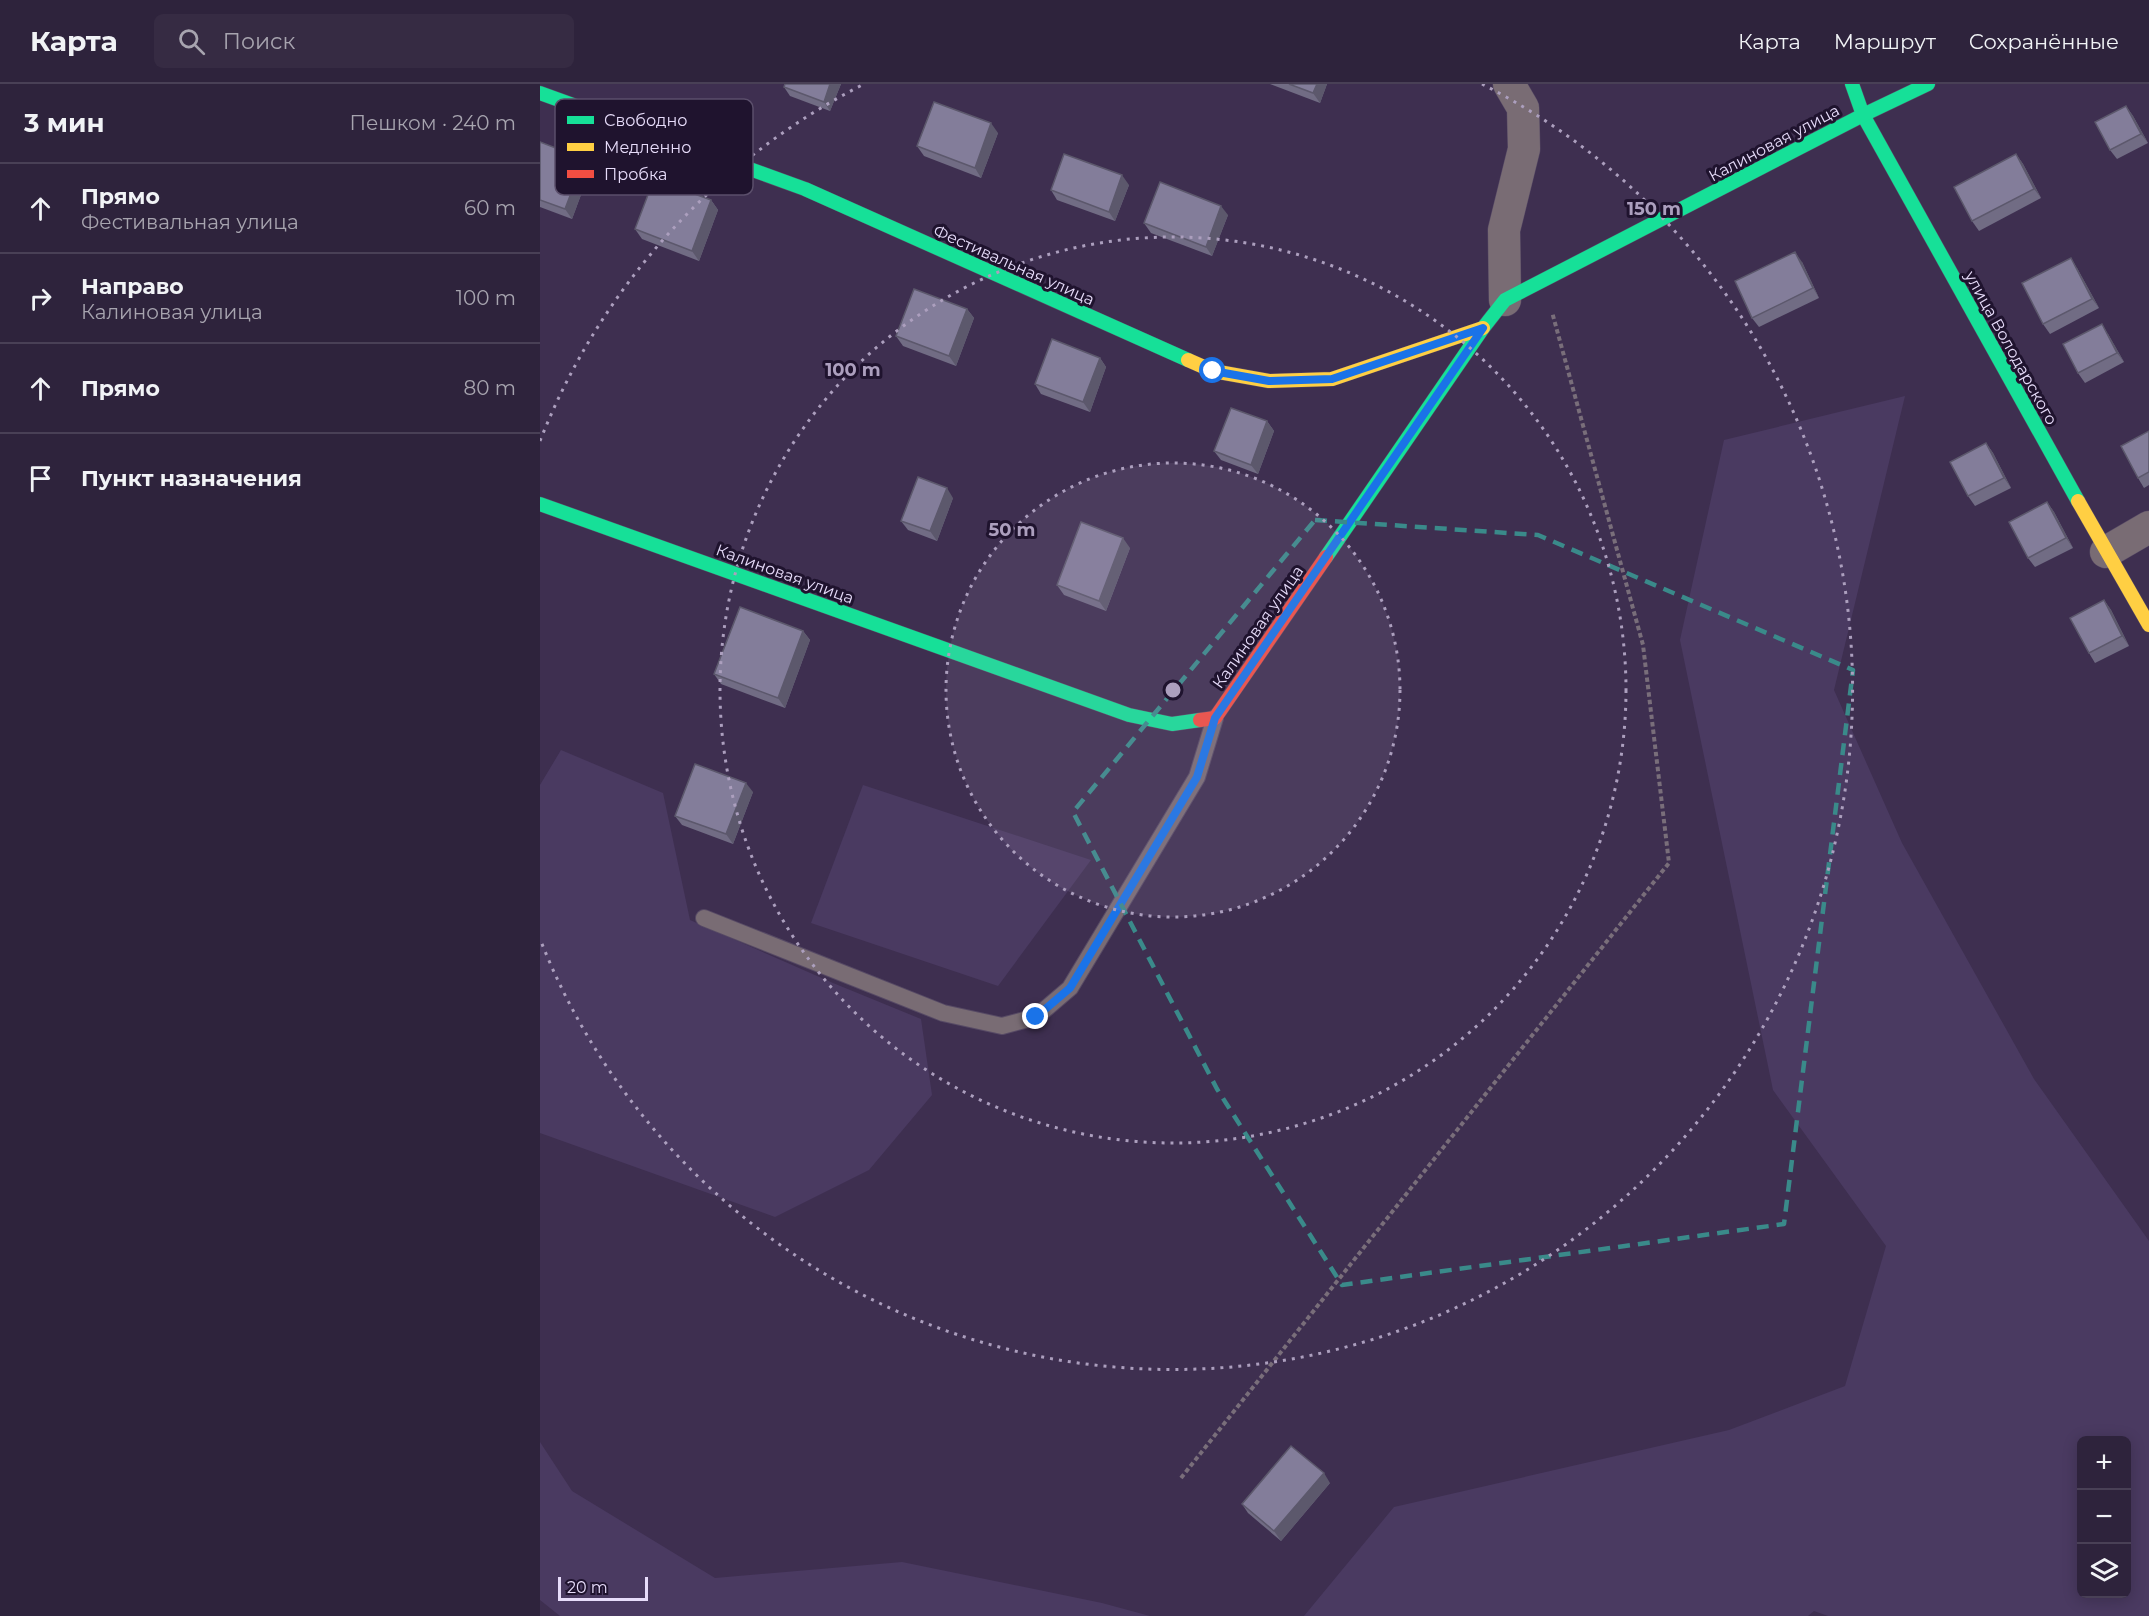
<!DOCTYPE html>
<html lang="ru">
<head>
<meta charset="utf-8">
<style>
	body { margin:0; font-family:Montserrat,sans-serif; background:#362b43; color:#f1f3f6 }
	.controls { position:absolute; right:18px; bottom:18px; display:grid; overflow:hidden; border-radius:9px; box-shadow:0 3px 15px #0003 }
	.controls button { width:54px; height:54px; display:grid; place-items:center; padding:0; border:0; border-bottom:2px solid #494056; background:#2e233c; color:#f1f3f6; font:30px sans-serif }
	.scale { position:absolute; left:18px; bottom:15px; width:90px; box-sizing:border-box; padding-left:6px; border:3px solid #e7dcfa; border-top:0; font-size:16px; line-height:21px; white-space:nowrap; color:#e7dcfa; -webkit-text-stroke:4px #1f132e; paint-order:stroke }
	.stop { position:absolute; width:18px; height:18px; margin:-14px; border:4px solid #1a73e8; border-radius:50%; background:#fff }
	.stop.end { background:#1a73e8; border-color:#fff; box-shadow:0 2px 6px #0008 }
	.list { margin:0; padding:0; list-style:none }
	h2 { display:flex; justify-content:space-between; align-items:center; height:78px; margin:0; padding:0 24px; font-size:26px }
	h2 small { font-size:20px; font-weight:400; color:#a7a4af }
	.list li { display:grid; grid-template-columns:39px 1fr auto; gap:18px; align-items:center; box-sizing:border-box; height:90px; padding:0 24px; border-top:2px solid #494056 }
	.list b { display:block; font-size:22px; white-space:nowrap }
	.list p { margin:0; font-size:20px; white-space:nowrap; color:#a7a4af }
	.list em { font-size:20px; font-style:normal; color:#a7a4af }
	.icon { flex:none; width:33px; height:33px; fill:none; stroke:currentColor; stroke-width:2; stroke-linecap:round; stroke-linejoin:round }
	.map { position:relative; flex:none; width:1609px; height:1532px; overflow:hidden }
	header { display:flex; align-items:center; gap:36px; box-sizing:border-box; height:84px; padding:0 30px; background:#2e233c; border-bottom:2px solid #494056 }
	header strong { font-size:28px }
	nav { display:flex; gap:33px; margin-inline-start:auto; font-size:21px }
	.search { width:420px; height:54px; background:#362b43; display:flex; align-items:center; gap:15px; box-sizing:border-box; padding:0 21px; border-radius:9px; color:#a7a4af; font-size:22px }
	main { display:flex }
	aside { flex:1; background:#2e233c }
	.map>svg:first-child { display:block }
	.green { fill:#4a3a61; fill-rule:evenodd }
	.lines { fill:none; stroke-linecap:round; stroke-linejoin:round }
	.lane-casing { stroke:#574a65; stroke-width:18 }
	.street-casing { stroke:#574a65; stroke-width:33 }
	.fast-casing { stroke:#574a65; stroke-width:15 }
	.slow-casing { stroke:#574a65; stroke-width:15 }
	.jam-casing { stroke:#574a65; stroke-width:15 }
	.path { stroke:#796e7a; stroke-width:4; stroke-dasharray:4.5 3; stroke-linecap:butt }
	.lane { stroke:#796c74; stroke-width:16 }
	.street { stroke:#796c74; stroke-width:32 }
	.fast { stroke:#16e098; stroke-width:14 }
	.slow { stroke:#ffcf43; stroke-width:14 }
	.jam { stroke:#f24e42; stroke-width:14 }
	.wall { fill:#716c84 }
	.shaded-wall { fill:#5c586c }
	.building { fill:#837d9a; stroke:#5c586c; stroke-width:1.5 }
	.route { stroke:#1a73e8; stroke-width:8 }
	.marked { fill:none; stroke:#3a8a8a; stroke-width:4.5; stroke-dasharray:12 8; stroke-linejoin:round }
	.ring { fill:none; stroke:#ac9fbe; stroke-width:3; stroke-dasharray:3 6 }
	.labels { text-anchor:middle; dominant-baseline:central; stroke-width:6; stroke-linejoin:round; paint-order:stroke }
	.street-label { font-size:16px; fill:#e7dcfa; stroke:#1f132e }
	.key { fill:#1f132e; stroke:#5b4f6b; stroke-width:1.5 }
	.key-label { font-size:16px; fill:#e7dcfa }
	.centre { fill:#ac9fbe; stroke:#1f132e; stroke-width:3 }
	.ring-label { font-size:18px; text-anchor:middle; font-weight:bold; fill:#ac9fbe; stroke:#1f132e; stroke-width:6; stroke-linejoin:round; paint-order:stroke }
</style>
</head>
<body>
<header>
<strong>Карта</strong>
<div class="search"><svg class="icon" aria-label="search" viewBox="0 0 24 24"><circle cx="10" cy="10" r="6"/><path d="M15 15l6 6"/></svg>Поиск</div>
<nav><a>Карта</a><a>Маршрут</a><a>Сохранённые</a></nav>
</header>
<main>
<aside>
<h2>3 мин<small>Пешком · 240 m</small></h2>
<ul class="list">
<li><svg class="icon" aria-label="ahead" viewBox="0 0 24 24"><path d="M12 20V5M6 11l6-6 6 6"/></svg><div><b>Прямо</b><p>Фестивальная улица</p></div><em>60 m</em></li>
<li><svg class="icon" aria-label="right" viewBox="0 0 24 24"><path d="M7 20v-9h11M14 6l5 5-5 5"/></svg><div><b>Направо</b><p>Калиновая улица</p></div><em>100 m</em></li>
<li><svg class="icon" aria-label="ahead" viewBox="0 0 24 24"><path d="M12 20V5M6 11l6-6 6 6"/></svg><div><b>Прямо</b></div><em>80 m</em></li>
<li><svg class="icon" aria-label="arrive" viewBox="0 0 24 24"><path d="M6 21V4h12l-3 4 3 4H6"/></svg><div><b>Пункт назначения</b></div></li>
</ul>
</aside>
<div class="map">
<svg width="1609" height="1532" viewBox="0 0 1609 1532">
	<rect width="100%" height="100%" fill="#3e2f50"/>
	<g class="green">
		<path d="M1365,312L1294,606L1362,759L1494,995L1609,1157V1532H1288L1274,1527L1268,1532H764L854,1423L1189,1346L1305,1302L1346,1162L1233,1006L1140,556L1184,356ZM1542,1356H1586V1510H1542Z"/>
		<path d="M21,666L123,709L150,836L293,899L381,935L392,1011L329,1086L235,1133L0,1049V701Z"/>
		<path d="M323,701L551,776L458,902L271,839Z"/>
		<path d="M0,1358L32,1407L175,1494L362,1478L562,1519L610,1532H20L0,1516Z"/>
	</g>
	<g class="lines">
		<g class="lane-casing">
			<path id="lane" d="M164,834L403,929L462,942L496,933L530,904L657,693L675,634"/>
		</g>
		<g class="street-casing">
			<g id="street">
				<path d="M965,216L964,146L984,65L983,24L969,0"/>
				<path d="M1566,468L1609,443"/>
			</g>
		</g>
		<g class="fast-casing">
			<g id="fast">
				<path d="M1312,0L1323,31L1538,417"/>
				<path d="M0,9L265,105L648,276"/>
				<path d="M0,420L589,631L632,640L660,636"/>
				<path d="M786,473L943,244L965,216L1323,31L1388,0"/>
			</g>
		</g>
		<g class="slow-casing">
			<g id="slow">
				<path d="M648,276L673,287L729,297L792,295L943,244"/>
				<path d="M1538,417L1609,541"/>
			</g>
		</g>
		<g class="jam-casing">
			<path id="jam" d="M660,636L675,634L786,473"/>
		</g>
		<path class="path" d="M641,1394L1129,779L1103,561L1012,228"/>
		<use href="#lane" class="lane"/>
		<use href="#street" class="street"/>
		<use href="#fast" class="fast"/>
		<use href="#slow" class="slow"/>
		<use href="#jam" class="jam"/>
	</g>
	<g class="wall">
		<path d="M301,0L290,27L250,12L244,3Z"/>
		<path d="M730,0H787L780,19Z"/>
		<path d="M1586,22L1593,32L1608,59L1577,75L1570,66Z"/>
		<path d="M458,49L441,94L384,72L377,62Z"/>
		<path d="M0,58L44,75L51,84L32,135L0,123Z"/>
		<path d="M1476,70L1483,80L1501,114L1439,147L1432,137Z"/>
		<path d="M589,101L575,137L517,116L511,106Z"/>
		<path d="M171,116L178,126L159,177L102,155L95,145Z"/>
		<path d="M688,131L672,172L611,149L604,139Z"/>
		<path d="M1262,178L1279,214L1219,243L1212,234Z"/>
		<path d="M1537,184L1559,224L1510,250L1503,240Z"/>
		<path d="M427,225L434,234L416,282L363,262L356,252Z"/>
		<path d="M1568,250L1584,278L1545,299L1538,289Z"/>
		<path d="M560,274L566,283L550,328L501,310L495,300Z"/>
		<path d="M727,337L734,347L718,390L681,376L674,367Z"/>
		<path d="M1609,347V401L1604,404L1598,394Z"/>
		<path d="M1446,359L1453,369L1471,404L1435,422L1428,412Z"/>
		<path d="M413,414L397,457L368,446L361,437Z"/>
		<path d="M1507,418L1514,428L1533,464L1495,483L1488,474Z"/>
		<path d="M590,464L566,527L524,511L517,501Z"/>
		<path d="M1564,516L1571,526L1589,562L1555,579L1549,569Z"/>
		<path d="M263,547L270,556L245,624L181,600L174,590Z"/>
		<path d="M213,708L193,760L142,741L135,732Z"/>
		<path d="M790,1399L741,1457L708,1429L702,1420Z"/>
	</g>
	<g class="shaded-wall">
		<path d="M290,0H301L290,27L284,18Z"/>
		<path d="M777,0H787L780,19L773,9Z"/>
		<path d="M1586,22L1593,32L1608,59L1601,50Z"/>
		<path d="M451,39L458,49L441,94L435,84Z"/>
		<path d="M1476,70L1483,80L1501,114L1494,105Z"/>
		<path d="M44,75L51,84L32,135L25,125Z"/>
		<path d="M582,91L589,101L575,137L569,128Z"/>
		<path d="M171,116L178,126L159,177L152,167Z"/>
		<path d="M681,122L688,131L672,172L666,163Z"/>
		<path d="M1255,168L1262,178L1279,214L1273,204Z"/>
		<path d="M1531,174L1537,184L1559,224L1552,215Z"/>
		<path d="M427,225L434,234L416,282L409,272Z"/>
		<path d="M1562,240L1568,250L1584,278L1577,269Z"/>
		<path d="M560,274L566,283L550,328L543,318Z"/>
		<path d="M727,337L734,347L718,390L711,381Z"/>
		<path d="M1446,359L1453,369L1471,404L1464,394Z"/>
		<path d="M407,404L413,414L397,457L390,447Z"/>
		<path d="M1507,418L1514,428L1533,464L1526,454Z"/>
		<path d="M583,454L590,464L566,527L559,517Z"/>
		<path d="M1564,516L1571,526L1589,562L1582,552Z"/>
		<path d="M263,547L270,556L245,624L238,614Z"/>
		<path d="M206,699L213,708L193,760L186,750Z"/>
		<path d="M784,1389L790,1399L741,1457L734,1447Z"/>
	</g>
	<g class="building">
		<path d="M245,0H290L284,18L244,3Z"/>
		<path d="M749,0H777L773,9Z"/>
		<path d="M394,18L451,39L435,84L377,62Z"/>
		<path d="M1586,22L1601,50L1570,66L1555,38Z"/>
		<path d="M0,58L44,75L25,125L0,116Z"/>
		<path d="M524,70L582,91L569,128L511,106Z"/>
		<path d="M1476,70L1494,105L1432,137L1414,103Z"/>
		<path d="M114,95L171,116L152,167L95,145Z"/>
		<path d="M620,98L681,122L666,163L604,139Z"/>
		<path d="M1255,168L1273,204L1212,234L1195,197Z"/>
		<path d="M1531,174L1552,215L1503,240L1482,199Z"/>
		<path d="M374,205L427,225L409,272L356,252Z"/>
		<path d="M1562,240L1577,269L1538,289L1523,260Z"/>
		<path d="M512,255L560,274L543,318L495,300Z"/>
		<path d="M691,324L727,337L711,381L674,367Z"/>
		<path d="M1609,347V388L1598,394L1581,362Z"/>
		<path d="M1446,359L1464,394L1428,412L1410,378Z"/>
		<path d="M378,393L407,404L390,447L361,437Z"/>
		<path d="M1507,418L1526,454L1488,474L1469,438Z"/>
		<path d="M541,438L583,454L559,517L517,501Z"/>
		<path d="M1564,516L1582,552L1549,569L1530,534Z"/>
		<path d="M200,523L263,547L238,614L174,590Z"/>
		<path d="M155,680L206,699L186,750L135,732Z"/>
		<path d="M751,1362L784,1389L734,1447L702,1420Z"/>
	</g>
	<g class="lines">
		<path class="route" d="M496,933L530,904L657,693L675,634L943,244L792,295L729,297L673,287"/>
	</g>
	<path class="marked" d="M775,436L998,451L1313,586L1244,1140L802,1201L677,1005L533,728Z"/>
	<circle cx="633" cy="606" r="227" fill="#ac9fbe" fill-opacity=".12"/>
	<g class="ring">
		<circle cx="633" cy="606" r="227"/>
		<circle cx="633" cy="606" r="453"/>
		<path d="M0 357A680 680 0 0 1 324 0M942 0A680 680 0 1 1 0 855"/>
	</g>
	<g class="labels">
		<g class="street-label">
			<text transform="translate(1234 59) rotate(-28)">Калиновая улица</text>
			<text transform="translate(474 181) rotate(24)">Фестивальная улица</text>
			<text transform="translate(1471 264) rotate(61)">улица Володарского</text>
			<text transform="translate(245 490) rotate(20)">Калиновая улица</text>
			<text transform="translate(718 543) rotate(-55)">Калиновая улица</text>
		</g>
	</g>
	<rect x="15" y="15" width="198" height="96" rx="9" class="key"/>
	<rect x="27" y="32" width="27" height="8" fill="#16e098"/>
	<rect x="27" y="59" width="27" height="8" fill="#ffcf43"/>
	<rect x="27" y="86" width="27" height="8" fill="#f24e42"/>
	<g class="key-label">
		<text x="64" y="42">Свободно</text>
		<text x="64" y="69">Медленно</text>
		<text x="64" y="96">Пробка</text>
	</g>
	<circle cx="633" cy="606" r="9" class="centre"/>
	<g class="ring-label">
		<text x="1114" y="131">150 m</text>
		<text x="313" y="292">100 m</text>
		<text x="472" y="452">50 m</text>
	</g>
</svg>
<div class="controls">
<button>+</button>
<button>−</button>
<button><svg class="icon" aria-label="layers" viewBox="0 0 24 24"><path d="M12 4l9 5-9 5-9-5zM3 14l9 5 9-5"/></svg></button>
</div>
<div class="scale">20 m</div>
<div class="stop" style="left:673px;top:287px"></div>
<div class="stop end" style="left:496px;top:933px"></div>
</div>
</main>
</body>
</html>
